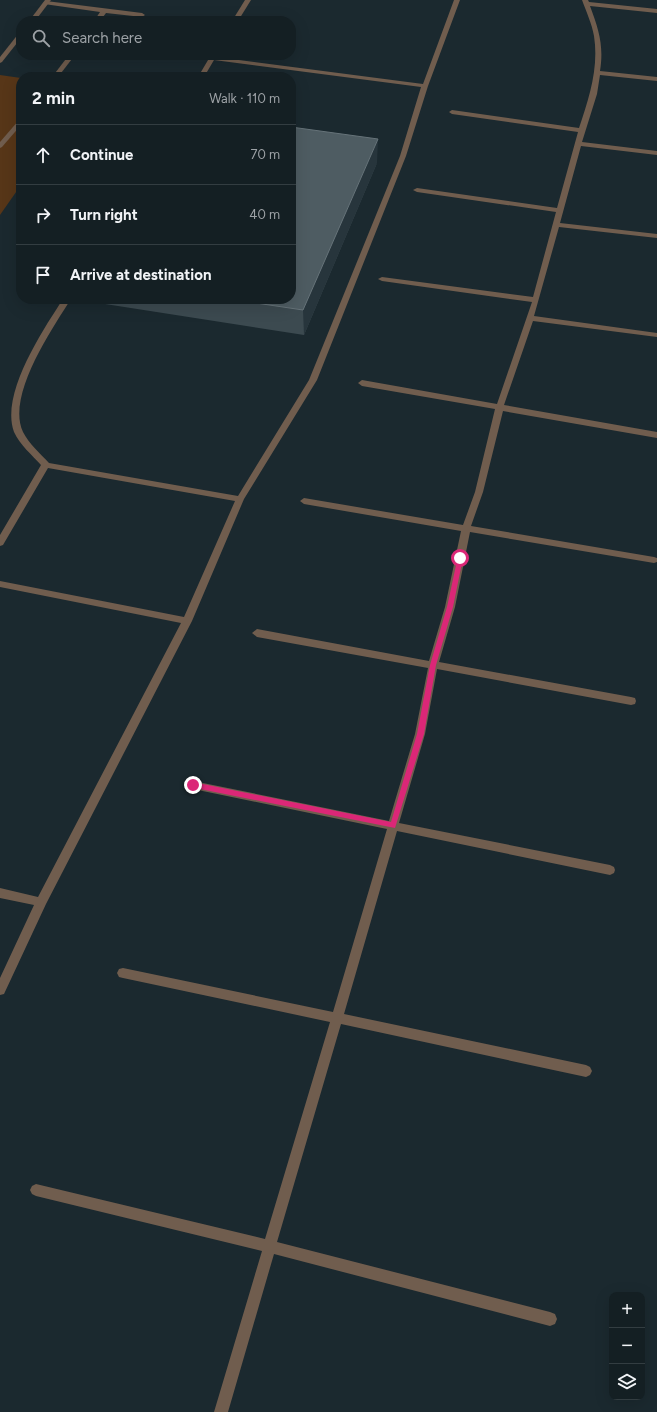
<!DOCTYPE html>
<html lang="en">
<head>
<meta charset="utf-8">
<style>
	body { margin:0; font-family:Figtree,sans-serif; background:#212c30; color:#f1f3f6 }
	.controls { position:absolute; right:12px; bottom:12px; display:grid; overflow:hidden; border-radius:8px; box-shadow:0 4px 16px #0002 }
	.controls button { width:36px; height:36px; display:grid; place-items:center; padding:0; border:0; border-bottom:1px solid #333d41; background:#141f23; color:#f1f3f6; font:20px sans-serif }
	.stop { position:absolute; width:12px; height:12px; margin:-9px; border:3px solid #db2777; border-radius:50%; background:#fff }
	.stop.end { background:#db2777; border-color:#fff; box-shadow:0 1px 4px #0008 }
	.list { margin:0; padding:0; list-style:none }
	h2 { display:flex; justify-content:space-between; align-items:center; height:52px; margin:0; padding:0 16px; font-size:17px }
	h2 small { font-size:13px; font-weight:400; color:#9da2a6 }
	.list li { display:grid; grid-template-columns:26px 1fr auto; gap:12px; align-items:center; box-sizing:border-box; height:60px; padding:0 16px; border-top:1px solid #333d41 }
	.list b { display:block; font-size:15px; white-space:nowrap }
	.list em { font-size:13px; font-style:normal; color:#9da2a6 }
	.icon { flex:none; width:22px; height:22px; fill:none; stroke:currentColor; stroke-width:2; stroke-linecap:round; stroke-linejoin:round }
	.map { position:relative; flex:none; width:657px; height:1412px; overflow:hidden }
	.search { position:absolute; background:#141f23; box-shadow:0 4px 16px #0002; left:16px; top:16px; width:280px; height:44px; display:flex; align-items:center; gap:10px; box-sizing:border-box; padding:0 14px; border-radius:16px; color:#9da2a6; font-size:15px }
	.panel { position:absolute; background:#141f23; box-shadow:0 4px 16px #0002; left:16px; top:72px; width:280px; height:232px; border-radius:16px }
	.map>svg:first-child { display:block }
	.green { fill:#573618 }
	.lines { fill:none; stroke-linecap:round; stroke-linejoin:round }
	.lane { fill:#705d4e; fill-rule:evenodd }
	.street { fill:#705d4e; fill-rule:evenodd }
	.wall { fill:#3c4a50 }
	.shaded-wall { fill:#27353c }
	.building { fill:#4e5c62; stroke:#667379 }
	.route { fill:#db2777 }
</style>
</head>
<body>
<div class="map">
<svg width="657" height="1412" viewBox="0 0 657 1412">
	<rect width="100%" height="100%" fill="#1b292f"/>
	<path class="green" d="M0,75L21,78V185L0,215Z"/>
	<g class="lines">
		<g class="lane">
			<path d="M245,0H251L238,21H232Z"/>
			<path d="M454,0H460L428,86L406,156L317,380L244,499L192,621L46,904L4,994L0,995V978L34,905L0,898V888L38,897L181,623L0,587V581L184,617L235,501L48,468L3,545L0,546V535L41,465C32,455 20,445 14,432C0,394 43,330 63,299H71C52,329 6,396 23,432C29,444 40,453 49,463L238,496L309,380L400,156L421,87L214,60L204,77H198L211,55H217L216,57L423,84Z"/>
			<path d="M46,1L142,13L145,15L142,17L106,13L100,21H94L100,12L44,4L43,3Z"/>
			<path d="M69,55H75L58,77H52Z"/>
			<path d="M21,119V125L2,147L0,148V142L19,120Z"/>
		</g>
		<g class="street">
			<path d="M45,0H51L35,21H29Z"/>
			<path d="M582,0H588L589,2L657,9V13L590,6C599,30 604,46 600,71L657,77V81L600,75L597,94L582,142L657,151V155L581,146L560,223L657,234V238L559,227L534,316L657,333V337L533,321L504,405L657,432V438L503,411L483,492L471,526L654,557L657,558V562L654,563L470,532L455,607L439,662L631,697L635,698L636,701L635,704L631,705L437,669L425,734L399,823L610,865L614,867L615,870L614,873L610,875L397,831L344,1014L586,1065L590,1067L592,1071L590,1075L586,1077L341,1024L277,1242L550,1312L555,1314L557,1319L555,1324L550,1326L274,1254L228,1412H214L262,1251L36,1196L32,1194L30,1190L32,1186L36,1184L265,1239L330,1022L123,978L119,977L117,973L119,969L123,968L333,1012L387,829L193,789L189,788L188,785L189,782L193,781L389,821L415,734L428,668L257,637L252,633L257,629L429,661L445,607L461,531L304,504L300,501L304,498L463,525L475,492L495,409L362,386L358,383L362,380L497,404L532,302L382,281L378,279L382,277L533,297L556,212L417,192L413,190L417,188L557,208L578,132L452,114L449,112L452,110L579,128C589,98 599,68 594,36C592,24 586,11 582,0Z"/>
			<path d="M21,32V38L2,62L0,63V57L19,33Z"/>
		</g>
	</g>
	<path class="wall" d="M377,163L304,335L73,299H291Z"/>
	<path class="shaded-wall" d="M378,139L377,163L304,335L303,310Z"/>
	<path class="building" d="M291,127L378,139L303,310L229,299H291Z"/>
	<path class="route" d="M458,556L463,558L453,607L436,665L424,734L395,828L190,787L189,785L193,782L391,822L417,734L430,665L447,607Z"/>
</svg>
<div class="controls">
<button>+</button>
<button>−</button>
<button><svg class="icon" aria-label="layers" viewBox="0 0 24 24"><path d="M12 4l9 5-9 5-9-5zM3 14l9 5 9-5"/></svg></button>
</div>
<div class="stop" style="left:460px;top:558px"></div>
<div class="stop end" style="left:193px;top:785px"></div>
<div class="search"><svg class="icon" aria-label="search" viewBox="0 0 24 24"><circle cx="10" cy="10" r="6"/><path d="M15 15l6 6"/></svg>Search here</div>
<section class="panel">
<h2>2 min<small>Walk · 110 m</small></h2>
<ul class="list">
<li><svg class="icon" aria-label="ahead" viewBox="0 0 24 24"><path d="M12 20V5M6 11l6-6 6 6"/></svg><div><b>Continue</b></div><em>70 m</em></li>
<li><svg class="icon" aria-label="right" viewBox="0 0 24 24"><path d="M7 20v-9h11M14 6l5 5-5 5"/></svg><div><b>Turn right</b></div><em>40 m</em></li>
<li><svg class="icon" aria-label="arrive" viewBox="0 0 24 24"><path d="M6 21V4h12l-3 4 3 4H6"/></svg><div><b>Arrive at destination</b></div></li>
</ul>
</section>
</div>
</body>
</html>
